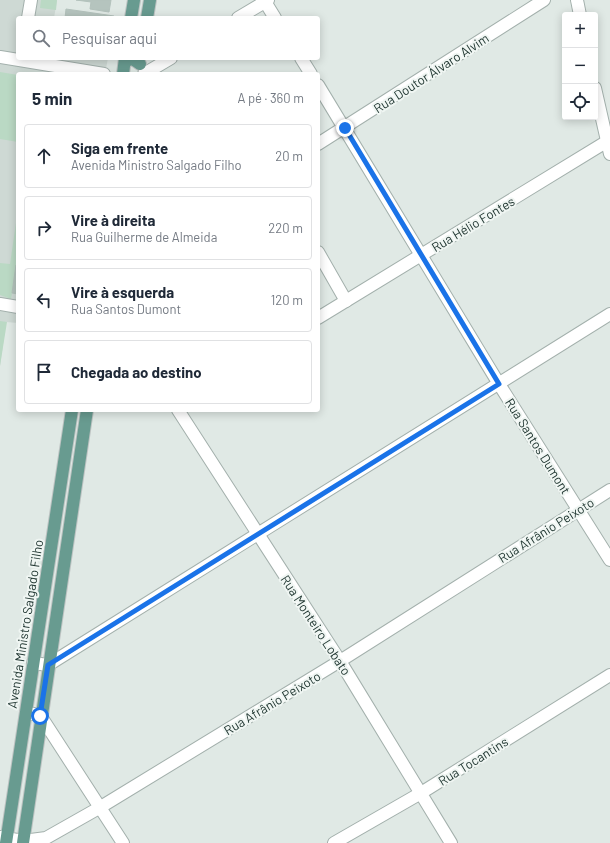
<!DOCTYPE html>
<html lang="pt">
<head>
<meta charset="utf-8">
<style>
	body { margin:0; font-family:Barlow,sans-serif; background:#f2f2f3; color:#1f2937 }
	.controls { position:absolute; right:12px; top:12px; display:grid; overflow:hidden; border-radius:4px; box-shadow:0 2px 10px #0003 }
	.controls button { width:36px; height:36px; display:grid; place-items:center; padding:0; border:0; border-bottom:1px solid #e0e1e3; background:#fff; color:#1f2937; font:20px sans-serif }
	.stop { position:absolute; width:12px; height:12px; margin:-9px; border:3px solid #1a73e8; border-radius:50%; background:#fff }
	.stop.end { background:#1a73e8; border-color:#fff; box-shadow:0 1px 4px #0008 }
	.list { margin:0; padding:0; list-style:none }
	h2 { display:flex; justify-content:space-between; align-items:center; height:52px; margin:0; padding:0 16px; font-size:17px }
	h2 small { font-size:13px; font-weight:400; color:#747a83 }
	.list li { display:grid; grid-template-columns:26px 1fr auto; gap:12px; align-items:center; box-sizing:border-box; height:64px; margin:0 8px 8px; padding:0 8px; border:1px solid #e0e1e3; border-radius:4px }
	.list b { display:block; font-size:15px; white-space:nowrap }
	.list p { margin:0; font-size:13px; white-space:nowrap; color:#747a83 }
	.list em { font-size:13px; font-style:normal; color:#747a83 }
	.icon { flex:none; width:22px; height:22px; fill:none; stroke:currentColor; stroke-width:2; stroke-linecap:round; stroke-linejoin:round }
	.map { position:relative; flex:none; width:610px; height:843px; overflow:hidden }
	.search { position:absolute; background:#fff; box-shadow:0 2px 10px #0003; left:16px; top:16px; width:304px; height:44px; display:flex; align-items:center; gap:10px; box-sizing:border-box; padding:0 14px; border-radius:4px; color:#747a83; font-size:15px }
	.panel { position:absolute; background:#fff; box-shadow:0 2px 10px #0003; left:16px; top:72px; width:304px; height:340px; border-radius:4px }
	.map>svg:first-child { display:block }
	.built { fill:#ced9d4 }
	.green { fill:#bad9c4 }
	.building { fill:#b5c4be; stroke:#b3c2bc }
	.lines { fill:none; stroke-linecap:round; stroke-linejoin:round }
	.minor-casing { stroke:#a3b0ac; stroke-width:14 }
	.major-casing { stroke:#bdc3c2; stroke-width:14 }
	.minor { stroke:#fff; stroke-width:12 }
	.major { stroke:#689b90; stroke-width:12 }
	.route { stroke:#1a73e8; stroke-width:5 }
	.labels { text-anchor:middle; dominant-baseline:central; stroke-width:4; stroke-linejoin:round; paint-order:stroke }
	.street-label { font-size:13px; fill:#223833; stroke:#f0f6f3 }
</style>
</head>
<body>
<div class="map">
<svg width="610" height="843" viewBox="0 0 610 843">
	<rect width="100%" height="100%" fill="#e0e9e5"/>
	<path class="built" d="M0,0H57L54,18H18V58H108L105,74H18V255L12,292L18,294V323L6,322L0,366Z"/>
	<g class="green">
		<path d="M41,0H57L56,10L40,8Z"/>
		<path d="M0,72L18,75V142L0,139Z"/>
		<path d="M18,209V255L11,299L0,295V263L10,264Z"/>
		<path d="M0,321L7,322L0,366Z"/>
	</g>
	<g class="building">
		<path d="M76,0H111L109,12L90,9L91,2Z"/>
		<path d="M66,9L114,16V18H65Z"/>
		<path d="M16,265L18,266V294L12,293Z"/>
	</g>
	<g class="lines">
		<g class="minor-casing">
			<g id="minor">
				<path d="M264,0L275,18"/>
				<path d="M577,0L580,15"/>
				<path d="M28,18L31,0"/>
				<path d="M238,18L268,0"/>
				<path d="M0,57L104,74"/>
				<path d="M301,58L311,74"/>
				<path d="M144,74L171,58"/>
				<path d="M318,85L499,384L610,560"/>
				<path d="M595,88L610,154"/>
				<path d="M318,144L544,0"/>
				<path d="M318,252L346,301"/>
				<path d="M0,304L18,307"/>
				<path d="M318,318L606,142"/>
				<path d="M178,410L340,661L451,843"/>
				<path d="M33,663L48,665L610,314"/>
				<path d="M26,713L40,715L123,843"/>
				<path d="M0,837L23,841L46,838L99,808L340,661L610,490"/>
				<path d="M334,843L421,793L610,675"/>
			</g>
		</g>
		<g class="major-casing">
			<g id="major">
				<path d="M131,18L134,0"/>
				<path d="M147,18L150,0"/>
				<path d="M125,61L133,59L140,64"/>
				<path d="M123,74L125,58"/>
				<path d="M6,843L72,410"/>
				<path d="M23,843L87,410"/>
			</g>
		</g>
		<use href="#minor" class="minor"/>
		<use href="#major" class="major"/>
	</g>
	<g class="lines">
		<path class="route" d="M40,716L48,665L499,384L345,128"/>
	</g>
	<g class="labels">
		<g class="street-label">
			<text transform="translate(431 73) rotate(-33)">Rua Doutor Álvaro Alvim</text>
			<text transform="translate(473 224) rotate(-31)">Rua Hélio Fontes</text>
			<text transform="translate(538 446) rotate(58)">Rua Santos Dumont</text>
			<text transform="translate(546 530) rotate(-32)">Rua Afrânio Peixoto</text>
			<text transform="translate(25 624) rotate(-81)">Avenida Ministro Salgado Filho</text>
			<text transform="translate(316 625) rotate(57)">Rua Monteiro Lobato</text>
			<text transform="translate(272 703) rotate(-31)">Rua Afrânio Peixoto</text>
			<text transform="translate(473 761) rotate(-32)">Rua Tocantins</text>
		</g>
	</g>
</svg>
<div class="controls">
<button>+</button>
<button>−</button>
<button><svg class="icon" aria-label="locate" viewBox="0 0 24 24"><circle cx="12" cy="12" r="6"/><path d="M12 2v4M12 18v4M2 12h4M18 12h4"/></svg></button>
</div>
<div class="stop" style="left:40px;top:716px"></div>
<div class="stop end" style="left:345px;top:128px"></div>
<div class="search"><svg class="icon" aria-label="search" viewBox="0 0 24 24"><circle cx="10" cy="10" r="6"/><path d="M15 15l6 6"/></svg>Pesquisar aqui</div>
<section class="panel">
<h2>5 min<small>A pé · 360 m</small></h2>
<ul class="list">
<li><svg class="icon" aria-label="ahead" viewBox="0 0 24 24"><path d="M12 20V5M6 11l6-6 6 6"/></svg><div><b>Siga em frente</b><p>Avenida Ministro Salgado Filho</p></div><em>20 m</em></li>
<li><svg class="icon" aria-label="right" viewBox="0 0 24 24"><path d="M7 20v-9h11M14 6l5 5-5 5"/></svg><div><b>Vire à direita</b><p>Rua Guilherme de Almeida</p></div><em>220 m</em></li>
<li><svg class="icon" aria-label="left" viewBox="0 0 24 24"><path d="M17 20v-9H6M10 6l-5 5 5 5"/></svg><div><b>Vire à esquerda</b><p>Rua Santos Dumont</p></div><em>120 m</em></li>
<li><svg class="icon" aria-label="arrive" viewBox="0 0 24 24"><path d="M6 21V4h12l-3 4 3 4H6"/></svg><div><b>Chegada ao destino</b></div></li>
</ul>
</section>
</div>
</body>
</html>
